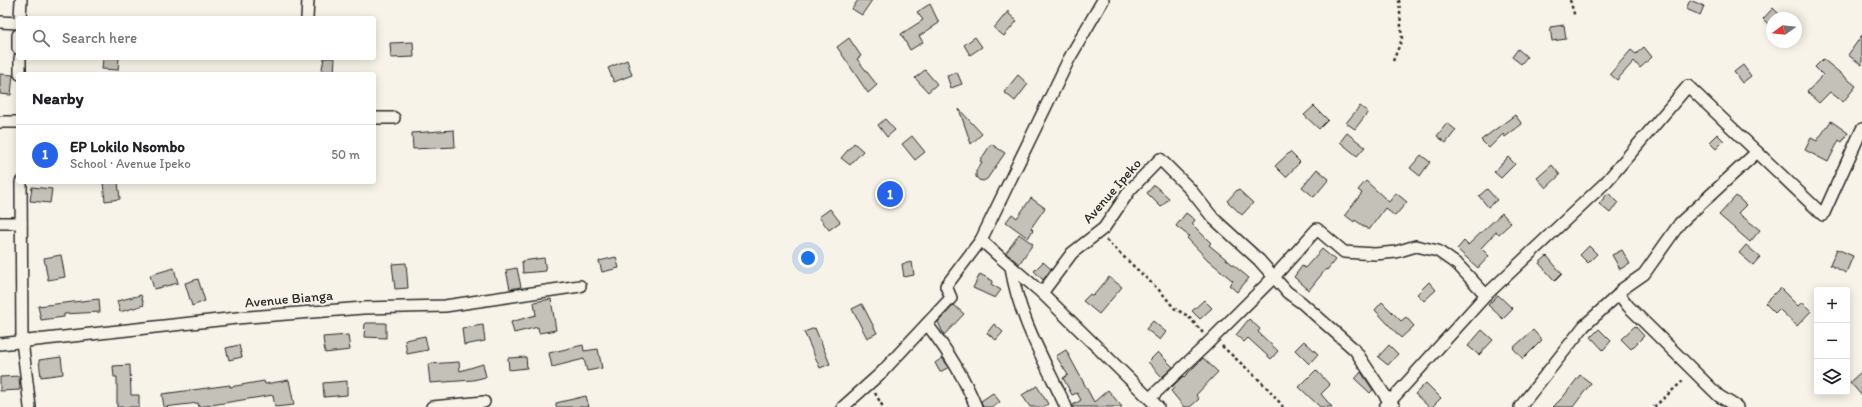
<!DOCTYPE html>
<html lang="en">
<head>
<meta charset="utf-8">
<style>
	body { margin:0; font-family:Itim,sans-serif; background:#f2f2f2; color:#202124 }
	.controls { position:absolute; right:12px; bottom:12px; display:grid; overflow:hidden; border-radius:4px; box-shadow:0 2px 10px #0003 }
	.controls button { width:36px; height:36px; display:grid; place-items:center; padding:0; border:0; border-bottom:1px solid #e0e0e0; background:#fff; color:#202124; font:20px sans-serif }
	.compass { position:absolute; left:1766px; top:12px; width:36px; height:36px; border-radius:50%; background:#fff; box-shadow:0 2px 10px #0003; rotate:255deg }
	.you { position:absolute; left:808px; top:258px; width:14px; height:14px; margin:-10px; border:3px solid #fff; border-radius:50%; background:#1a73e8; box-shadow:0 0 0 6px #1a73e833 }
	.badge { display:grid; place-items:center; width:26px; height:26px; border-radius:50%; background:#2563eb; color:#fff; font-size:13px; font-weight:700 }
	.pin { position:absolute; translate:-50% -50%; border:2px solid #fff; box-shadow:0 1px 4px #0006 }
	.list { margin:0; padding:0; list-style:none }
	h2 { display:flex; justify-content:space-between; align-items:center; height:52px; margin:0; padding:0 16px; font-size:17px }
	h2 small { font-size:13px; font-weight:400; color:#757577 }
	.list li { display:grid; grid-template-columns:26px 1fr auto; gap:12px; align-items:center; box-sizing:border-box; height:60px; padding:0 16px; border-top:1px solid #e0e0e0 }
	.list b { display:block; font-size:15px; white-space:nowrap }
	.list p { margin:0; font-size:13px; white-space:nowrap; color:#757577 }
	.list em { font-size:13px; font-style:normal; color:#757577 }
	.icon { flex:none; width:22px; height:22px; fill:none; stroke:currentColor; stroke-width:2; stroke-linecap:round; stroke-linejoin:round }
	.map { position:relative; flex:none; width:1862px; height:407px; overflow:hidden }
	.search { position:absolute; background:#fff; box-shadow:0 2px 10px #0003; left:16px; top:16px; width:360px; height:44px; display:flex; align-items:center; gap:10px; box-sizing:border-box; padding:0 14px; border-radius:4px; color:#757577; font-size:15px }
	.panel { position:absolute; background:#fff; box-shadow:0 2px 10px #0003; left:16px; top:72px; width:360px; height:112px; border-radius:4px }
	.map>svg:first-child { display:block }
	.building { fill:#c4c1b9; stroke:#2b2b2b }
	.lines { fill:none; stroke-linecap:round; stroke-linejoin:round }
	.minor-casing { stroke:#2b2b2b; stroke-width:14 }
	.path { stroke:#2b2b2b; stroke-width:2.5; stroke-dasharray:3 3; stroke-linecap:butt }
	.minor { stroke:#f7f3e8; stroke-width:11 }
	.labels { text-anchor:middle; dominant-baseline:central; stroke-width:4; stroke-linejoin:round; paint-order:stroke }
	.street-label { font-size:14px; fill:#2b2b2b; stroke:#f7f3e8 }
</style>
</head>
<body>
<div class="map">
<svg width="1862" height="407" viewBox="0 0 1862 407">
	<rect width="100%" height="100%" fill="#f7f3e8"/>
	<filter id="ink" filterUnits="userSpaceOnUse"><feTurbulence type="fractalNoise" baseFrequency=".025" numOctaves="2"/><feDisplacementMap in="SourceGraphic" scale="8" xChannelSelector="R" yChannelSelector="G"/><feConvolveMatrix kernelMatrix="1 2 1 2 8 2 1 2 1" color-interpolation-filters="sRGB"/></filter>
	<g filter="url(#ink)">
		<g class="building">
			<path d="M858,0H872L862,15L852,9Z"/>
			<path d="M1690,0L1704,6L1700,15L1686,9Z"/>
			<path d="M930,4L939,23L919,36L923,42L910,50L901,34L923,20L917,12Z"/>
			<path d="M1773,8L1780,15L1778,18H1772V24L1770,26L1763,19Z"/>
			<path d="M1009,10V14L1017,21L1004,36L994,28Z"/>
			<path d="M1564,25L1566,39L1552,41L1550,27Z"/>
			<path d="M1862,35V65L1848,55Z"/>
			<path d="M975,37L982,47L970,55L964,45Z"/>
			<path d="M849,38L861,56L857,59L877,85L868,93L837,47Z"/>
			<path d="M413,42L414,57L391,58L390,43Z"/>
			<path d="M1644,47L1652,57L1640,68L1634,61L1617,80L1610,74L1631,50L1636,54Z"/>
			<path d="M1518,49L1527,57L1521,64L1512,57Z"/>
			<path d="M103,58H119L118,70L102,69Z"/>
			<path d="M324,58H335L334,74H321Z"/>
			<path d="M1823,59L1856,86L1843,102L1830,92L1819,103L1807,92L1823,75L1815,67Z"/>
			<path d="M627,60L632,75L614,82L608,68Z"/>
			<path d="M1743,65L1751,76L1742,83L1734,72Z"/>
			<path d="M925,70L937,84L928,92L915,78Z"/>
			<path d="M957,72L962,84L951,88L947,76Z"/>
			<path d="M0,74L13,75L11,95L0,94Z"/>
			<path d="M1018,75L1028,84L1015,101L1004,92Z"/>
			<path d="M1314,106L1328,120L1319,129L1304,115Z"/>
			<path d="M1360,106L1368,112L1355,129L1346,123Z"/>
			<path d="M959,109L982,134L971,144Z"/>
			<path d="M1515,115L1522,124L1505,137L1503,134L1489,148L1481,140Z"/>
			<path d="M885,119L895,130L887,137L878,125Z"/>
			<path d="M1831,121L1848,133L1842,142L1839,140L1828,162L1805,150L1811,138L1817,141Z"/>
			<path d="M1447,123L1456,130L1446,143L1437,136Z"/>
			<path d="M454,130L455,147L413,149L412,133Z"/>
			<path d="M1347,133L1365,147L1357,156L1340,142Z"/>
			<path d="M1717,134L1724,141L1716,149L1709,142Z"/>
			<path d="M912,136L925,152L915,160L902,144Z"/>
			<path d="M854,143L863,151L850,165L841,158Z"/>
			<path d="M991,144L1005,153L987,179L983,181L979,180L976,177V171L982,162L980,161Z"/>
			<path d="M1290,152L1300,162L1286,177L1275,166Z"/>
			<path d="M1421,155L1430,162L1420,176L1410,168Z"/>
			<path d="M1508,157L1515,164L1501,178L1494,172Z"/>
			<path d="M1552,165L1560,175L1546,188L1537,178Z"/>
			<path d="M1317,169L1329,179L1314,197L1302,187Z"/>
			<path d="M1366,181L1389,202L1396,193L1407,202L1395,216L1385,208L1369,230L1355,220L1354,222L1345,215L1362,193L1358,190Z"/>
			<path d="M103,182H118L120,199L105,201Z"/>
			<path d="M1154,185L1169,198L1161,207L1147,193Z"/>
			<path d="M32,187L52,189L50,203L30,201Z"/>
			<path d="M1238,189L1253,203L1242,215L1227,201Z"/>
			<path d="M1487,189L1497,200L1488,207L1479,196Z"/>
			<path d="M1608,193L1618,202L1610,213L1599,204Z"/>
			<path d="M1736,196L1746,205L1738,213L1760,230L1750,242L1719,215Z"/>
			<path d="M1031,198L1045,208L1031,228L1033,230L1028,238L1006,222L1012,214L1017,218Z"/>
			<path d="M830,209L840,222L829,230L819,217Z"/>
			<path d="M1186,213L1195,220L1192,224L1211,243L1209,245L1249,278L1237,292L1229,285L1233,281L1208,260L1187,238L1189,236L1176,226Z"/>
			<path d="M1502,213L1511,223L1499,234L1496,232L1481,248L1489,256L1478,268L1457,249L1464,241L1468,245Z"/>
			<path d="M1019,234L1033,244L1019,264L1006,253Z"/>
			<path d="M1746,245L1760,257L1753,265L1739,253Z"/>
			<path d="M1589,246L1597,254L1588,263L1580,255Z"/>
			<path d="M1322,249L1335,260L1327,270L1326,269L1309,290L1294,277L1302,266L1305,268Z"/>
			<path d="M1837,249L1853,256L1846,273L1830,265Z"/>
			<path d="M1622,250L1630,264L1620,269L1612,255Z"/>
			<path d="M61,255L65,277L48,280L44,258Z"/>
			<path d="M1547,256L1562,274L1555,281L1539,263Z"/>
			<path d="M616,257L619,268L602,272L599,261Z"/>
			<path d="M544,258L546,271L523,273L522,261Z"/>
			<path d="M912,262L914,275L904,277L902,264Z"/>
			<path d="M1043,262L1051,269L1043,280L1034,271Z"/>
			<path d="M406,263L408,288L395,289L392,264Z"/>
			<path d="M174,268L178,283L154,289L150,275Z"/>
			<path d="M517,268L521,287L510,289L506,270Z"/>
			<path d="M980,274L993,281L991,284L1001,290L995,298L973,288Z"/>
			<path d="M1109,277L1122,287L1099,314L1083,301L1090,294L1093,296Z"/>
			<path d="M198,279L205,301L192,306L185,283Z"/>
			<path d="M1429,282L1436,290L1424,301L1417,294Z"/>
			<path d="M1780,288L1798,306L1802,302L1811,311L1797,326L1779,309L1775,313L1765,303Z"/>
			<path d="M141,295L144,305L120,312L117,301Z"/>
			<path d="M1498,295L1513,309L1503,319L1488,305Z"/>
			<path d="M99,299L100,312L64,314V317L41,320L38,306Z"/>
			<path d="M551,299L556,330L539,333L538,327L514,333L511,322L536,315L534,302Z"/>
			<path d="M1204,300L1212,308L1200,319L1192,311Z"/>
			<path d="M1382,302L1401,321L1406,317L1414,326L1401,338L1375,310Z"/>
			<path d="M862,304L877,333L867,338L852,309Z"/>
			<path d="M954,305L964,314L944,335L938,322Z"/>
			<path d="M1249,319L1260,329L1258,332L1278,351L1271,359L1248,338L1244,342L1236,335Z"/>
			<path d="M1153,321L1166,332L1160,340L1146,329Z"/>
			<path d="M365,323H386V338L364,337Z"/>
			<path d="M994,324L1003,332L996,340L987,333Z"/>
			<path d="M483,325L485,341L464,345L462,328Z"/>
			<path d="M1635,326L1644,336L1631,349L1621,339Z"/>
			<path d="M815,328L830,364L820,368L804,332Z"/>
			<path d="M1599,329L1611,341L1603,350L1591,337Z"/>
			<path d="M1482,330L1493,340L1479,355L1468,346Z"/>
			<path d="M1533,330L1542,340L1523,359L1513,348Z"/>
			<path d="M348,335L350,350L325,353L323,337Z"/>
			<path d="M425,336L428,350L407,354L405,340Z"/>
			<path d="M1304,341L1318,354L1309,364L1295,350Z"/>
			<path d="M239,345L242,357L229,360L226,348Z"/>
			<path d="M583,345L584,351L598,349L602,368L587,371L584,359L552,367L549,353Z"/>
			<path d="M1389,345L1398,354L1388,365L1378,357Z"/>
			<path d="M1066,350L1094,402L1108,390L1122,407H1073V405L1081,400L1077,393L1072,395L1063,378L1068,375L1056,356Z"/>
			<path d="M1158,352L1173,367L1162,377L1148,362Z"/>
			<path d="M61,357L63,374L41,377L39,360Z"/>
			<path d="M526,357L527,368L509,370L508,358Z"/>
			<path d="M942,358L949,367L940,372L935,363Z"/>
			<path d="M1203,358L1218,372L1196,395L1199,399L1190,407H1184L1171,391L1174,388L1172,387L1183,376L1184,377Z"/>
			<path d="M459,362L460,371L483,364L486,377L473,380L430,383L428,364Z"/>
			<path d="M130,365L131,395H139V407H117V377H114L113,366Z"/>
			<path d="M1316,370L1330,385L1321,394L1332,407H1320L1299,387Z"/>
			<path d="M1862,371V396L1850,382Z"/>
			<path d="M1361,372L1373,390L1370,393L1355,379Z"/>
			<path d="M1580,375L1591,383L1573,407H1553L1563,397Z"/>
			<path d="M19,376L20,390L0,391V377Z"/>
			<path d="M289,380L294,405L275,407L273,395L199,407L198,403L164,407L162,394L230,385V387L264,381L265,384Z"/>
			<path d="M347,381V395L324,397L323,383Z"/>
			<path d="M1426,383L1441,398L1432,407H1429L1415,394Z"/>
			<path d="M1037,386L1048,404L1043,407H1030L1022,395Z"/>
			<path d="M993,393L1000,402L993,407H983L981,401Z"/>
			<path d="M586,396L589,407H556V403Z"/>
		</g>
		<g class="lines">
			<g class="minor-casing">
				<g id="minor">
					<path d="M20,18L21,0"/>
					<path d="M307,18L308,0"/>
					<path d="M0,22L18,23"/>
					<path d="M18,35V48"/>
					<path d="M20,58V74"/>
					<path d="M374,118H394"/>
					<path d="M0,122H18"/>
					<path d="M21,182L22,341L30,407"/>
					<path d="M0,223H21"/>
					<path d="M981,240L1001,258L1042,293L1158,407"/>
					<path d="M1011,267C1018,316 1045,362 1066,407"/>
					<path d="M1042,293L1072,253L1104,228L1130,190L1160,159L1190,189L1213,218L1259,260L1274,277L1202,349L1150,398"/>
					<path d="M927,324C947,350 964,376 976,407"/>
					<path d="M0,344L237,318L363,308L445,306L580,286"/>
					<path d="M432,407L484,402"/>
					<path d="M843,407L881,373L951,298L946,286L981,240L1069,59L1103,0"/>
					<path d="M1385,407L1486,295L1606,182L1688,86L1823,215L1862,129"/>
					<path d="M1394,407L1390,403L1355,350L1302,303L1287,292L1274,277L1317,229L1344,252L1375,254L1396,252L1416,246L1438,251L1458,265L1486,295"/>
					<path d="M1520,407L1584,326L1619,294"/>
					<path d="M1737,407L1719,396L1628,306L1619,294L1621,290L1644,274L1680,223L1757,152"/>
				</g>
			</g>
			<g class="path">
				<path d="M1570,0L1575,17"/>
				<path d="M1393,61L1402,39L1399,0"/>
				<path d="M1106,240L1162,293L1174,308L1188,316L1203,333"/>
				<path d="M1222,346C1243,366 1266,383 1283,407"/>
				<path d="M875,393L883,407"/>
				<path d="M1654,407L1685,379"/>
			</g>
			<use href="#minor" class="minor"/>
		</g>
	</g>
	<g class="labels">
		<g class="street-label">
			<text transform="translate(1112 191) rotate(-49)">Avenue Ipeko</text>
			<text transform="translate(289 299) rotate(-5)">Avenue Bianga</text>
		</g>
	</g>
</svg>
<div class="controls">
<button>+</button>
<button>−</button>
<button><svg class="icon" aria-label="layers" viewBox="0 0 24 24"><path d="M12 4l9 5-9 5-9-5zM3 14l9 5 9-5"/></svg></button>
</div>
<svg class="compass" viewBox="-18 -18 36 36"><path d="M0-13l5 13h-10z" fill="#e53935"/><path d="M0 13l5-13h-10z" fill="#757577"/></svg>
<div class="you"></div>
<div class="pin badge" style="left:890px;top:194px">1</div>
<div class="search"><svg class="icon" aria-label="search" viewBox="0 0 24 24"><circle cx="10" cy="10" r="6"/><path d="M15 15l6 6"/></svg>Search here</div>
<section class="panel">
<h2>Nearby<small></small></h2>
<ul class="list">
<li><span class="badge">1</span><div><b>EP Lokilo Nsombo</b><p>School · Avenue Ipeko</p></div><em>50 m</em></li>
</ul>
</section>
</div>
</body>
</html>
